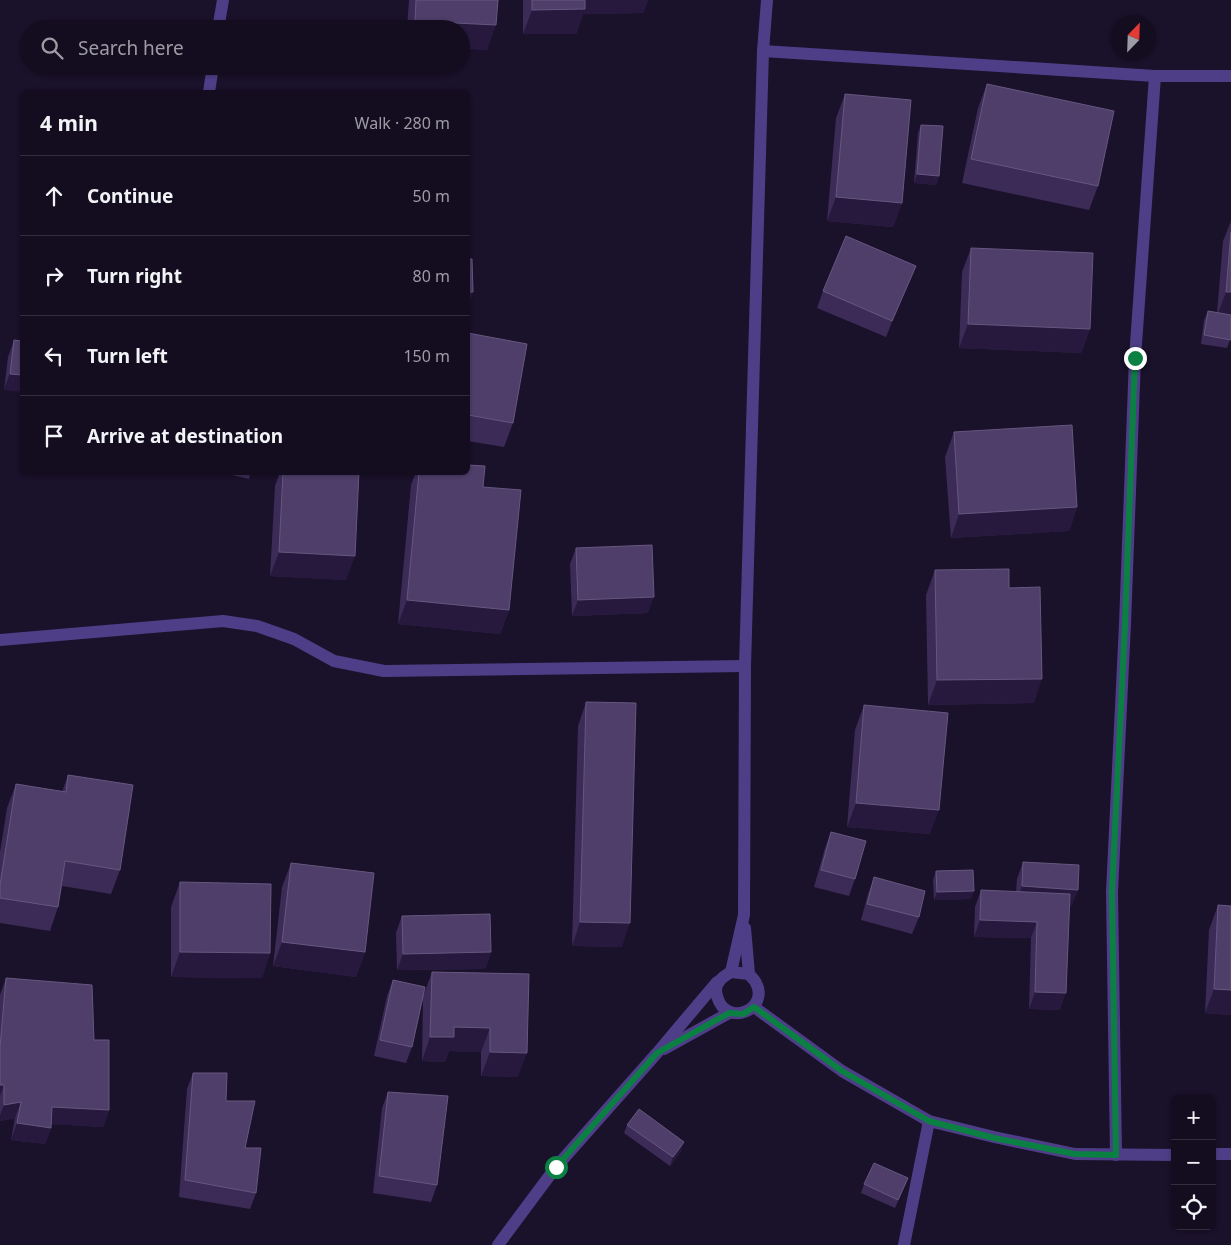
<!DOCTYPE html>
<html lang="en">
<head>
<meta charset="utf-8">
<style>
	body { margin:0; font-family:"Noto Sans",sans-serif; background:#1d1629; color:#f1f3f6 }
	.controls { position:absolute; right:15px; bottom:15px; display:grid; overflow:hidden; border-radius:8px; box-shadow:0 1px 4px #0004 }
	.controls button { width:45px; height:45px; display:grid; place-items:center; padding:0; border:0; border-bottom:1px solid #332d3e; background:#140d20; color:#f1f3f6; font:25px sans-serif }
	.compass { position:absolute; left:1111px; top:15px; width:45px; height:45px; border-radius:50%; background:#140d20; box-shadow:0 1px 4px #0004; rotate:23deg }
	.stop { position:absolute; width:15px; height:15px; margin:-11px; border:4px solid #0b8043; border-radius:50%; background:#fff }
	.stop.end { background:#0b8043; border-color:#fff; box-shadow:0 1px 5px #0008 }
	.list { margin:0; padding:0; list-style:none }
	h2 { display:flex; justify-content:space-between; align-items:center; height:65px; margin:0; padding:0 20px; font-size:21px }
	h2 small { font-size:16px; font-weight:400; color:#9d9ca5 }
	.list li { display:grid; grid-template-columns:32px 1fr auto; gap:15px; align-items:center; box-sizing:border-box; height:80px; padding:0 20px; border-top:1px solid #332d3e }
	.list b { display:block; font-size:19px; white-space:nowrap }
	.list em { font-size:16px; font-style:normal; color:#9d9ca5 }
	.icon { flex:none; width:28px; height:28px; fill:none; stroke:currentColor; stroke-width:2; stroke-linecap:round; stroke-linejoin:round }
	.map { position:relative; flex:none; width:1231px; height:1245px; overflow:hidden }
	.search { position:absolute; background:#140d20; box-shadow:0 1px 4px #0004; left:20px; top:20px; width:450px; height:55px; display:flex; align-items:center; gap:12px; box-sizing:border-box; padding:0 18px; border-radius:28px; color:#9d9ca5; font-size:19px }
	.panel { position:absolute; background:#140d20; box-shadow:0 1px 4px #0004; left:20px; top:90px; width:450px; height:385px; border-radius:8px }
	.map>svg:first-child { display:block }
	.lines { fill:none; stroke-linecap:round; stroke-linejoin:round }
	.minor { stroke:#4e3e87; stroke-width:12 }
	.wall { fill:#3c2b57 }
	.shaded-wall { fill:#27193d }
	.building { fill:#4e3e69; stroke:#665780 }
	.route { stroke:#0b8043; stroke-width:6 }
</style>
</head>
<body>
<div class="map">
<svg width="1231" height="1245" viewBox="0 0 1231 1245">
	<rect width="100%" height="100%" fill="#1a112a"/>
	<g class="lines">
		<g class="minor">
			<path d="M218,29L223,0"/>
			<path d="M763,51L1155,76H1231"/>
			<path d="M209,92L213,66"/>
			<path d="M0,640L223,621L257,626L294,639L334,661L384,671L745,666"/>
			<path d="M745,928L749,974"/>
			<path d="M731,972L749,974C751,977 755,980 756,983C770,1009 726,1029 717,996C713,984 722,977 731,972L744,915L745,666L763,51L767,0"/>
			<path d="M754,1007L842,1071L929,1121L994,1137L1075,1154L1175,1155"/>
			<path d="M664,1049L729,1013"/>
			<path d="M1212,1154H1231"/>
			<path d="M1116,1155L1112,892L1125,624L1135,358L1155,76"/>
			<path d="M498,1245L556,1167L657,1053L717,982"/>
			<path d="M904,1245L929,1121"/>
		</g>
	</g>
	<g class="wall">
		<path d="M409,0H498L487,50L461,48V29H407Z"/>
		<path d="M523,0H648L643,13L583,14L576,34H523Z"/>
		<path d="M987,84L1098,186L1089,210L962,183L978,108Z"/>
		<path d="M845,94L902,203L893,227L827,221L836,118Z"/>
		<path d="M921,125L939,176L936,185L914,183L918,133Z"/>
		<path d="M1231,221V336L1227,348L1201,344L1204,320L1208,311L1217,313L1223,241Z"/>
		<path d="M971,248L1090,329L1081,353L959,348L962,272Z"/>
		<path d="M916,266L909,282L886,337L817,308L823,291Z"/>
		<path d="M468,333L513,423L504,447L468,441Z"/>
		<path d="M14,340L22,341L4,390L8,357Z"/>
		<path d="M954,432L1077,507L1069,531L951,538L945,457Z"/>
		<path d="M219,472H251L249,479Z"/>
		<path d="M280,472H359L346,580L270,576L275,486Z"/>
		<path d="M416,472H468L483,487L509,610L500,634L398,624L411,485Z"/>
		<path d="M576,548L648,613L572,616L570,564Z"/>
		<path d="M935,570L1009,588L1034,703L928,705L926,595Z"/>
		<path d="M586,702L622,947L572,946L578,726Z"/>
		<path d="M864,705L930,834L847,827L855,730Z"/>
		<path d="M68,775L120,870L111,894L62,886L58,907L50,931L0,923V852L7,808L16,784L62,792Z"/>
		<path d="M831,832L855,879L849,896L814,887L825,848Z"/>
		<path d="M1023,862L1072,906H1069L1060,1010L1029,1009L1031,938L974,937L975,907L981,890L1016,892L1017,879Z"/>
		<path d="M291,863L365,952L356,977L273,966L282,887Z"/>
		<path d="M936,871L971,899L934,900L933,880Z"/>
		<path d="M874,877L919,917L912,934L861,920L868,894Z"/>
		<path d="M180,882L270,953L262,978L171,977V907Z"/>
		<path d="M1218,905L1231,1015L1205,1013L1209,930Z"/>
		<path d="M402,916L491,952L485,969L397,970L396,933Z"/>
		<path d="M432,972L529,974L518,1077L481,1076V1052L449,1051L445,1062L422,1061L423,998L412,1047L406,1063L374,1056L387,996L393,980L424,994Z"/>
		<path d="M6,978L94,1040L109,1110L103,1127L51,1124V1128L45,1144L11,1140L15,1118L0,1121V995Z"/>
		<path d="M193,1073L226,1101L245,1148L256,1193L250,1209L179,1197L187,1089Z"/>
		<path d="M388,1092L437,1185L431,1202L373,1193L382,1108Z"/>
		<path d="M627,1125L681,1151L670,1166L624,1133Z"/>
		<path d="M908,1178L895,1208L861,1193L864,1184Z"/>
	</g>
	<g class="shaded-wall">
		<path d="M581,0H648L643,13L583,14L576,34H523L532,10Z"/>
		<path d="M415,21L496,25L487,50L461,48V29H412Z"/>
		<path d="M917,174L939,176L936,185L914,183Z"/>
		<path d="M836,197L902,203L893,227L827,221Z"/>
		<path d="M916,266L909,282L886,337L892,321Z"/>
		<path d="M468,292H473L468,307Z"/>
		<path d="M1226,292H1231V318L1217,316Z"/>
		<path d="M968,324L1090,329L1081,353L959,348Z"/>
		<path d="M10,374L22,375V392L4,390Z"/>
		<path d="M1077,507L1069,531L951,538L959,514Z"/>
		<path d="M279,552L355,556L346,580L270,576Z"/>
		<path d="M654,597L648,613L572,616L578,600Z"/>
		<path d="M407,600L509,610L500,634L398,624Z"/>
		<path d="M1042,679L1034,703L928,705L937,680Z"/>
		<path d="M856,803L939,810L930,834L847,827Z"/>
		<path d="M1022,886L1078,890L1072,906L1016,903Z"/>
		<path d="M974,891L971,899L934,900L937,892Z"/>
		<path d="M980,920L1037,922L1031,938L974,937Z"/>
		<path d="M580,922L630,923L622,947L572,946Z"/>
		<path d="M282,942L365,952L356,977L273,966Z"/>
		<path d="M180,952L270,953L262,978L171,977Z"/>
		<path d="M491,952L485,969L397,970L403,954Z"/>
		<path d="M1214,989L1231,990V1015L1205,1013Z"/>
		<path d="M1035,992L1066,993L1060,1010L1029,1009Z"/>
		<path d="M454,1027L490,1028L481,1052L449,1051L445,1062L422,1061L430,1037Z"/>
		<path d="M490,1052L527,1053L518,1077L481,1076Z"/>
		<path d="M0,1085H4L0,1096Z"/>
		<path d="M21,1102L15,1118L0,1121V1115L4,1105Z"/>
		<path d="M52,1107L109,1110L103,1127L46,1124Z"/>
		<path d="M17,1123L51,1128L45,1144L11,1140Z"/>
		<path d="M684,1142L681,1151L670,1166L673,1157Z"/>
	</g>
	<g class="building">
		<path d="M416,0H498L496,25L415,21Z"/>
		<path d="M532,0H585V9L532,10Z"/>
		<path d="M987,84L1114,111L1098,186L971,159Z"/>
		<path d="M845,94L911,100L902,203L836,197Z"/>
		<path d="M921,125L943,126L939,176L917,174Z"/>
		<path d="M1231,232V292H1226Z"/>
		<path d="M846,236L916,266L892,321L823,291Z"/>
		<path d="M971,248L1093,253L1090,329L968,324Z"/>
		<path d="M468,259H472L473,292H468Z"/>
		<path d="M1208,311L1231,315V340L1204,335Z"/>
		<path d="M468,333L527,344L513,423L468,415Z"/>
		<path d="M14,340L22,341V375L10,374Z"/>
		<path d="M1072,425L1077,507L959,514L954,432Z"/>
		<path d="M468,465L485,466L483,487L521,490L509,610L407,600L419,472H468Z"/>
		<path d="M283,472H359L355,556L279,552Z"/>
		<path d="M652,545L654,597L578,600L576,548Z"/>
		<path d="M1009,569V588L1040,587L1042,679L937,680L935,570Z"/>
		<path d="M586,702L636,703L630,923L580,922Z"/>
		<path d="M864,705L948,713L939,810L856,803Z"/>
		<path d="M68,775L133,785L120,870L65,861L58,907L0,898V885L16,784L66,792Z"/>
		<path d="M831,832L866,841L855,879L821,870Z"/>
		<path d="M1023,862L1079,865L1078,890L1022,886Z"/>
		<path d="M291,863L374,873L365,952L282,942Z"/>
		<path d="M973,870L974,891L937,892L936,871Z"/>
		<path d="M874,877L925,891L919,917L867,904Z"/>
		<path d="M180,882L271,884L270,953L180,952Z"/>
		<path d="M981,890L1070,894L1066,993L1035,992L1037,922L980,920Z"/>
		<path d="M1218,905L1231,906V990L1214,989Z"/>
		<path d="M490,914L491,952L403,954L402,916Z"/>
		<path d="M432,972L529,974L527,1053L490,1052V1028L454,1027V1037H430Z"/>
		<path d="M6,978L92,985L94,1040H109V1110L52,1107L51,1128L17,1123L21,1102L4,1105V1085H0V1047Z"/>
		<path d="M393,980L425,987L412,1047L380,1040Z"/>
		<path d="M193,1073H227L226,1101H255L245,1148H261L256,1193L185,1180Z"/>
		<path d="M388,1092L448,1096L437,1185L379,1176Z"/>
		<path d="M639,1109L684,1142L673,1157L627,1125Z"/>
		<path d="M874,1163L908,1178L898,1200L864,1184Z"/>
	</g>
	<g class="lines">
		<path class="route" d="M556,1167L657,1053L729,1013L743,1014L754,1007L842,1071L929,1121L994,1138L1075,1154L1116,1155L1112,892L1125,624L1135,358"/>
	</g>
</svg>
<div class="controls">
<button>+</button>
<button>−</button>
<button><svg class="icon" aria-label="locate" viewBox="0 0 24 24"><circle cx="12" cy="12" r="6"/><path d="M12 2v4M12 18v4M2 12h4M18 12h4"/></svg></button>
</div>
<svg class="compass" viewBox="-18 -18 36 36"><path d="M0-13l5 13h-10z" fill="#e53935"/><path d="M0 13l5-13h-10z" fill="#9d9ca5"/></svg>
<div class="stop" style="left:556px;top:1167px"></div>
<div class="stop end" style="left:1135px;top:358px"></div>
<div class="search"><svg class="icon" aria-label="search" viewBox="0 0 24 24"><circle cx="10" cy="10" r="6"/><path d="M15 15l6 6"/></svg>Search here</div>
<section class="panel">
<h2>4 min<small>Walk · 280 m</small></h2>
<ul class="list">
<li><svg class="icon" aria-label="ahead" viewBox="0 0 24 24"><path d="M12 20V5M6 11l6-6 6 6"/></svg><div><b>Continue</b></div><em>50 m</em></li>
<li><svg class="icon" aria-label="right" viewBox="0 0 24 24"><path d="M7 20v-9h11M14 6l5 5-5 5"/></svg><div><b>Turn right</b></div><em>80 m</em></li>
<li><svg class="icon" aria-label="left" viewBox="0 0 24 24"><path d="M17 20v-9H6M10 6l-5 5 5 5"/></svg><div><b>Turn left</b></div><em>150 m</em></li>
<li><svg class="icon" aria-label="arrive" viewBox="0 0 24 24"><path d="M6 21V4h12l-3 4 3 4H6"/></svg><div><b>Arrive at destination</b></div></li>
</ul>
</section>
</div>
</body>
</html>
